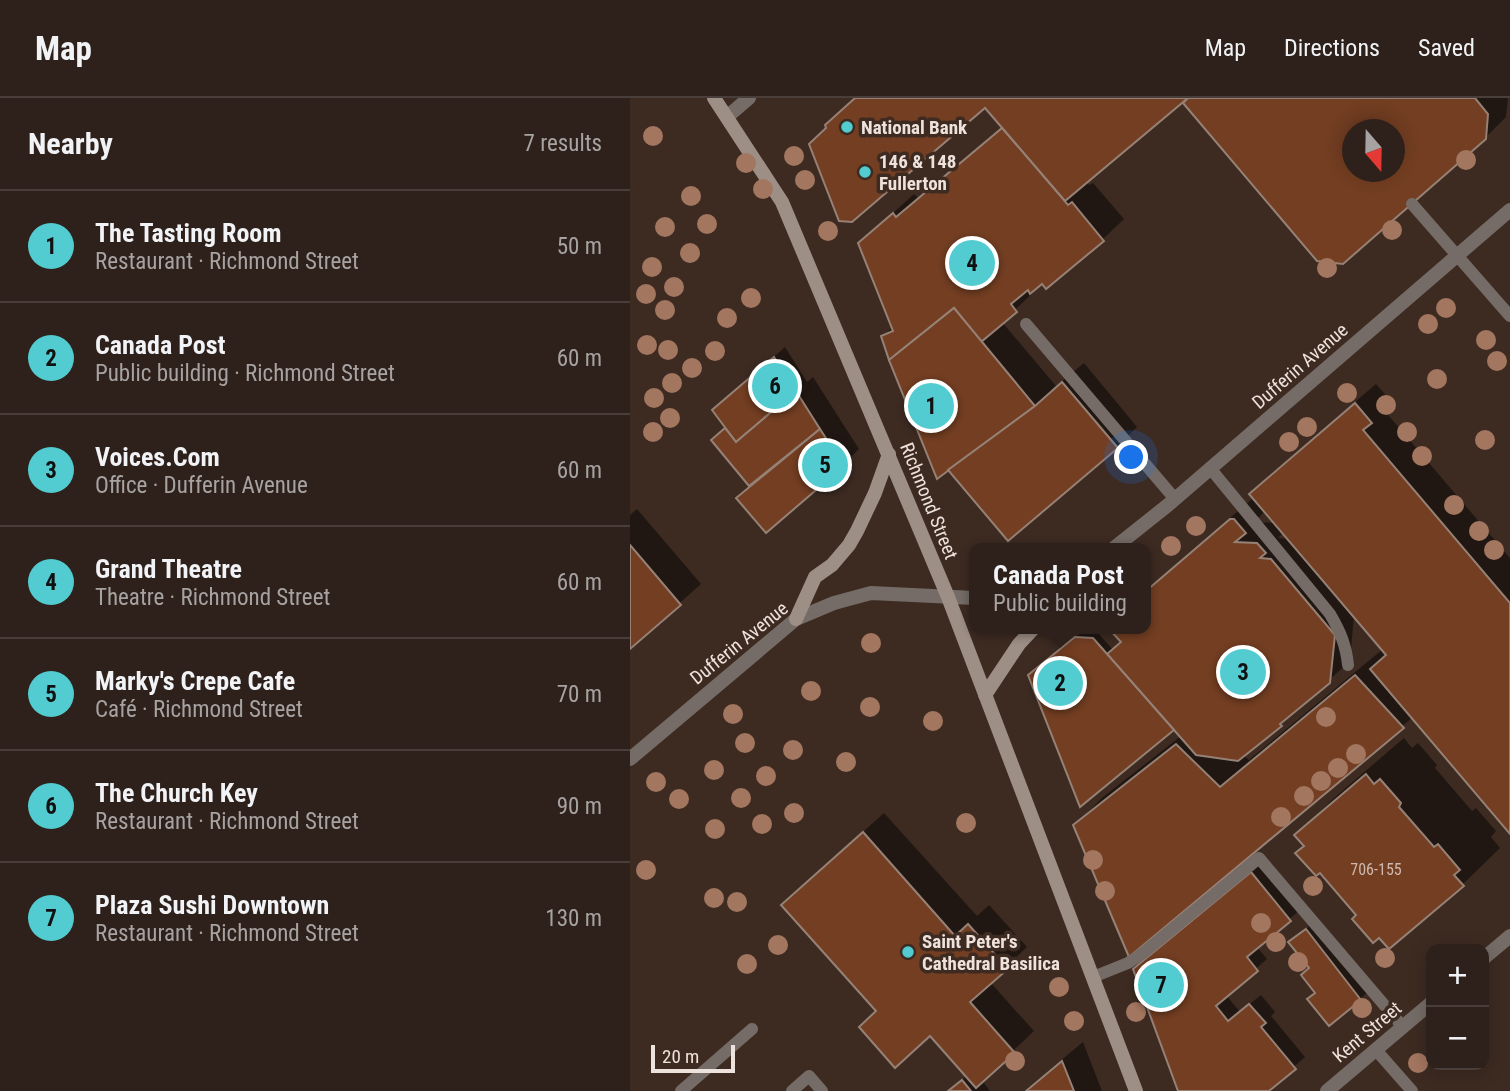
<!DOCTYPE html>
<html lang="en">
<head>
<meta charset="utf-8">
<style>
	body { margin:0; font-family:"Roboto Condensed",sans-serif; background:#3a2d27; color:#f1f3f6 }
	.controls { position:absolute; right:21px; bottom:21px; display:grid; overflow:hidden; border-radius:14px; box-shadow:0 4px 18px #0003 }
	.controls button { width:63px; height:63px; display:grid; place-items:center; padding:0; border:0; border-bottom:2px solid #493e39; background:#2e201a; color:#f1f3f6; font:35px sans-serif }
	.compass { position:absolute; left:712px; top:21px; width:63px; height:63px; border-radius:50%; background:#2e201a; box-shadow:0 4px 18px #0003; rotate:160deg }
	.scale { position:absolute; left:21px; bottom:18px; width:84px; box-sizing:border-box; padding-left:7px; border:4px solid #eee2dc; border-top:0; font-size:19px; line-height:24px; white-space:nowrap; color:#eee2dc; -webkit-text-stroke:5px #3d2b22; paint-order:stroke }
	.you { position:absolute; left:502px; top:360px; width:24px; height:24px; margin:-18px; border:5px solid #fff; border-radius:50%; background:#1a73e8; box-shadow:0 0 0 10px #1a73e833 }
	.badge { display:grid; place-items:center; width:46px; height:46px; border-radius:50%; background:#52ccd0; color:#111; font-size:23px; font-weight:700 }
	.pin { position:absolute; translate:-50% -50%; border:4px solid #fff; box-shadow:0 2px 7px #0006 }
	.popup { position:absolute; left:339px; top:445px; width:182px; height:91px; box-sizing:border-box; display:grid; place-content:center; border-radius:14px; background:#2e201a; filter:drop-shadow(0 2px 5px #0005); font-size:23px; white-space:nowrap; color:#a7a3a2 }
	.popup b { font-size:26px; color:#f1f3f6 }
	.popup::after { content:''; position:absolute; left:50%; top:100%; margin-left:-14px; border:14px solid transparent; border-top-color:#2e201a }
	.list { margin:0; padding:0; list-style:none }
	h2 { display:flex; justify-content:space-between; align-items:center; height:91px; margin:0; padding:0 28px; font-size:30px }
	h2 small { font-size:23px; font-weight:400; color:#a7a3a2 }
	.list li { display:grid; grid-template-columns:46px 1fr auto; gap:21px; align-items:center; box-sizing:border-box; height:112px; padding:0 28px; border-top:2px solid #493e39 }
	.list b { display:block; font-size:26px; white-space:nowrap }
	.list p { margin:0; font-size:23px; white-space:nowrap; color:#a7a3a2 }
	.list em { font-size:23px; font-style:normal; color:#a7a3a2 }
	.map { position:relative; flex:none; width:880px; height:993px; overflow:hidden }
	header { display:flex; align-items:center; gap:42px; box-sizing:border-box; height:98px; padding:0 35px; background:#2e201a; border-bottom:2px solid #493e39 }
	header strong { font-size:33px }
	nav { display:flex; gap:38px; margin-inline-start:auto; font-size:24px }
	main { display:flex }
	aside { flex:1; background:#2e201a }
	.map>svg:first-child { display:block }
	.shadow { fill:#0007; fill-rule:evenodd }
	.building { fill:#733e22; stroke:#968176; stroke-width:2; fill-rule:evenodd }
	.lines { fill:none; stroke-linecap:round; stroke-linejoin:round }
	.service { stroke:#756c67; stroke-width:12 }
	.minor { stroke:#756c67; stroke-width:14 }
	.tertiary { stroke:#756c67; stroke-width:14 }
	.secondary { stroke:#9d8e86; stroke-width:14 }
	.tree { fill:#a37660 }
	.poi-dot { fill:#52ccd0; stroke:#3d2b22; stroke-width:2.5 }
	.labels { text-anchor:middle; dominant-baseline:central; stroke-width:7; stroke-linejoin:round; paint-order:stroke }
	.number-label { font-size:16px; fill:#cfb9ae }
	.poi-label { font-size:19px; font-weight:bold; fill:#eee2dc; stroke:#3d2b22; text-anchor:start }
	.street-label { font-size:19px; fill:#eee2dc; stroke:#3d2b22 }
</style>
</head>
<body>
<header>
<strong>Map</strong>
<nav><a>Map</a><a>Directions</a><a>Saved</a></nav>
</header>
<main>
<aside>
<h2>Nearby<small>7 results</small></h2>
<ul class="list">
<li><span class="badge">1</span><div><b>The Tasting Room</b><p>Restaurant · Richmond Street</p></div><em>50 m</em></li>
<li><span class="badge">2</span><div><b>Canada Post</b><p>Public building · Richmond Street</p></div><em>60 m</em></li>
<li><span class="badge">3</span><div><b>Voices.Com</b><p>Office · Dufferin Avenue</p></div><em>60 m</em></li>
<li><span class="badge">4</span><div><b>Grand Theatre</b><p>Theatre · Richmond Street</p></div><em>60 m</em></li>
<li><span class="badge">5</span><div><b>Marky's Crepe Cafe</b><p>Café · Richmond Street</p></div><em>70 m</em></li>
<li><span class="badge">6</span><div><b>The Church Key</b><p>Restaurant · Richmond Street</p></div><em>90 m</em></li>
<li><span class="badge">7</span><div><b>Plaza Sushi Downtown</b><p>Restaurant · Richmond Street</p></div><em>130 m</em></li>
</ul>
</aside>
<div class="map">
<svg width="880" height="993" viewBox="0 0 880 993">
	<rect width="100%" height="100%" fill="#3d2b22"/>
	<g class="shadow">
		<path d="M224,0H554L456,83L459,87L463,85L494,121L473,141L417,188L412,184L405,190L406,192L372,224L426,288L454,265L507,329L487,349L253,238L263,229L230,145L284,96L288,100L373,28L355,8L197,29Z"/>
		<path d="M560,0H878L876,19L855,40L712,164ZM722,32H764V74H722Z"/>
		<path d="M155,249L177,284L183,279L229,351L213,367L109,400L121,387L83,342L97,329L95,302Z"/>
		<path d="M746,286L761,303L753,311L880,460V733L783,619L500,856L445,727L473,699L551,638L544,630L405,573L451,535H468L483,552L492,543L481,531H516V492L622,401H626L622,396L642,375ZM636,412L647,425L624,424ZM654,434L660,441L648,440ZM724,517L753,551L619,662L613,657L651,626L720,563Z"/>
		<path d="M7,411L71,486L0,549V417Z"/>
		<path d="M774,640L782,650L788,645L807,667L805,670L842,713L846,710L866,733L861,739L870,750L832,787L728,817L667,737L704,700Z"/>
		<path d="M254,715L347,818L359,807L397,849L360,884L404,933L352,982L360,993H318L338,977L300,936L248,912L174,787Z"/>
		<path d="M632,765L671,811L627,849L637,861L596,897L610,914L631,897L645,914L641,918L675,959L636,993H550L505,872Z"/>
		<path d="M687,821L741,891L730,901L680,870L661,845Z"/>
		<path d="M453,944L472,993H394Z"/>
	</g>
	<g class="building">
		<path d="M225,0H558L435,103L355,10L222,124L209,123L179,46L196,30L195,27Z"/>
		<path d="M558,0H845L858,16L856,41L713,166L687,163L553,5ZM722,32H764V74H722Z"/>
		<path d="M372,30L438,107L442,104L474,143L416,191L412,186L400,196L398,192L381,206L387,214L351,244L324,210L259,262L251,238L263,233L228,145L263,115L266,119Z"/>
		<path d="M324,210L405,308L307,381L259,262Z"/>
		<path d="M144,259L166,293L106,344L82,312Z"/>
		<path d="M432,284L488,350L378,443L318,372L405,308Z"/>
		<path d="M166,293L190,331L119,388L81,342L95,330L106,344Z"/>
		<path d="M725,305L742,325L733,332L880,505V736L740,571L756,557L619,396Z"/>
		<path d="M190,331L214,368L136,435L106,400Z"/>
		<path d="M600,421H604L616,435L605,444L627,445L636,455L630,460L641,461L705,537L700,585L650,626L652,628L608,663L566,657L477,556L491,544L479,531H516V493Z"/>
		<path d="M0,447L51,507L0,551Z"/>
		<path d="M445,539L463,540L544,632L450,709L398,577Z"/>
		<path d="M725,577L774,630L499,859L443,727L546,646L590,689Z"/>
		<path d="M736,676L744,686L750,681L771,705L769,709L804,749L808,746L830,772L824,777L834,788L759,851L749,840L743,845L722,821L726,817L690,775L686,778L665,755L674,748L664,737Z"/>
		<path d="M233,734L325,838L338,826L378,871L340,904L385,955L346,990L300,938L265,970L229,929L246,913L151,807Z"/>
		<path d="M621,774L661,823L617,859L628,873L586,908L598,923L619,906L636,925L631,929L666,971L639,993H548L503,871Z"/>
		<path d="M676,831L731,902L699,928L677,901L685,895L671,877L679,870L658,844Z"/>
		<path d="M432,963L444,993H396Z"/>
		<path d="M332,982L341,993H318Z"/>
	</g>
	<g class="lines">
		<g class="service">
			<path d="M782,106L880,218"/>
			<path d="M396,226L545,401"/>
			<path d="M580,370L700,516C710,533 716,547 718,567"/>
			<path d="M463,879L498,865L513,855L629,760L773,929"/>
			<path d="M746,952L782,993"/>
			<path d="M51,993L122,931"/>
			<path d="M162,993L179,978L192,993"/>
		</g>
		<g class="minor">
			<path d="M854,860L880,838"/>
			<path d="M697,993L801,905"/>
		</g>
		<g class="tertiary">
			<path d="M98,18L119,0"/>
			<path d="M484,450L538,407L880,112"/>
			<path d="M0,661L166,521L204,505L241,495L344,500"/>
		</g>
		<g class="secondary">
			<path d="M84,0L152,104L318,499L506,993"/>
			<path d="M166,521L185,479L202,467L219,447L227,433L245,395L259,356"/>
			<path d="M355,597L389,546L403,531"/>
		</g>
	</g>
	<g class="tree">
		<circle cx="23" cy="38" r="10"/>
		<circle cx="164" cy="58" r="10"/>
		<circle cx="836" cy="62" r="10"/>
		<circle cx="116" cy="65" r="10"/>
		<circle cx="175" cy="82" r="10"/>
		<circle cx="133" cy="91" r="10"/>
		<circle cx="61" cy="98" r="10"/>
		<circle cx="77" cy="126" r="10"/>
		<circle cx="35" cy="129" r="10"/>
		<circle cx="762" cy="132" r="10"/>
		<circle cx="198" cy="133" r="10"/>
		<circle cx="60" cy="155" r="10"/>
		<circle cx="22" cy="169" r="10"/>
		<circle cx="697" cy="170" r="10"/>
		<circle cx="44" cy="189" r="10"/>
		<circle cx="16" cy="196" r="10"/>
		<circle cx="121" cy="200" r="10"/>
		<circle cx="816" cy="210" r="10"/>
		<circle cx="35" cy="212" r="10"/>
		<circle cx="97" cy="220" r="10"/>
		<circle cx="798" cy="226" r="10"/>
		<circle cx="856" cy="242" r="10"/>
		<circle cx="17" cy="247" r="10"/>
		<circle cx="38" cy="252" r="10"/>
		<circle cx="85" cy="253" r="10"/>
		<circle cx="867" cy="263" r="10"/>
		<circle cx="62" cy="270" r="10"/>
		<circle cx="807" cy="281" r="10"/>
		<circle cx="42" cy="285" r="10"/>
		<circle cx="717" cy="295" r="10"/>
		<circle cx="24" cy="300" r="10"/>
		<circle cx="756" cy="307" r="10"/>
		<circle cx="40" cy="320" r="10"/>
		<circle cx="677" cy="329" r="10"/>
		<circle cx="23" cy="334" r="10"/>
		<circle cx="777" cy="334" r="10"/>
		<circle cx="855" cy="342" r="10"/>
		<circle cx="659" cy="344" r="10"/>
		<circle cx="792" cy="358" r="10"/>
		<circle cx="824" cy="407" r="10"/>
		<circle cx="566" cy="428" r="10"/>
		<circle cx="849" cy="433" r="10"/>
		<circle cx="541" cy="448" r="10"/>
		<circle cx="864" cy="452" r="10"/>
		<circle cx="241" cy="545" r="10"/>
		<circle cx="181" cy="593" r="10"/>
		<circle cx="240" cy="609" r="10"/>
		<circle cx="103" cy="616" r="10"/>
		<circle cx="696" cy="619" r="10"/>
		<circle cx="303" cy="623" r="10"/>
		<circle cx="115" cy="645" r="10"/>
		<circle cx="163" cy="652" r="10"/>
		<circle cx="726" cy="656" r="10"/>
		<circle cx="216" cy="664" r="10"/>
		<circle cx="708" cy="670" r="10"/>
		<circle cx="84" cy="672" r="10"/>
		<circle cx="136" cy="678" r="10"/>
		<circle cx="691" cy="683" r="10"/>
		<circle cx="26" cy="684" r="10"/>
		<circle cx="674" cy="698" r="10"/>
		<circle cx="111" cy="700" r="10"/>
		<circle cx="49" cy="701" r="10"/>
		<circle cx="164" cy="715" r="10"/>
		<circle cx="651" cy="719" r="10"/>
		<circle cx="336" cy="725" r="10"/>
		<circle cx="132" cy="726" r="10"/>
		<circle cx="85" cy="731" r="10"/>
		<circle cx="463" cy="762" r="10"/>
		<circle cx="16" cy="772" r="10"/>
		<circle cx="683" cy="788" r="10"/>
		<circle cx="475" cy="793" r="10"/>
		<circle cx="84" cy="800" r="10"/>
		<circle cx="107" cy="804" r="10"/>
		<circle cx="631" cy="825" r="10"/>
		<circle cx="646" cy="844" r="10"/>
		<circle cx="148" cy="847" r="10"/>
		<circle cx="755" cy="860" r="10"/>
		<circle cx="668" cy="864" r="10"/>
		<circle cx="117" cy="866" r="10"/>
		<circle cx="429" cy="889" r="10"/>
		<circle cx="732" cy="910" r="10"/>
		<circle cx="506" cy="914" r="10"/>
		<circle cx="444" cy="923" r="10"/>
		<circle cx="385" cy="963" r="10"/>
		<circle cx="788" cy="965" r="10"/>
	</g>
	<g class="poi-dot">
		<circle cx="217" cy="29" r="7"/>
		<circle cx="235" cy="74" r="7"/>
		<circle cx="278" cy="854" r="7"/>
	</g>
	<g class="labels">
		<g class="number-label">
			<text x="746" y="771">706-155</text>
		</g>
		<g class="poi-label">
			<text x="231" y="29">National Bank</text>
			<text x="249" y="63">146 &amp; 148<tspan x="249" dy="22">Fullerton</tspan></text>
			<text x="292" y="843">Saint Peter's<tspan x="292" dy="22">Cathedral Basilica</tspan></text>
		</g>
		<g class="street-label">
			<text transform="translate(670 268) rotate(-41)">Dufferin Avenue</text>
			<text transform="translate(299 403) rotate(68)">Richmond Street</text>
			<text transform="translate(109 545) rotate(-39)">Dufferin Avenue</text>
			<text transform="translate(737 934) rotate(-40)">Kent Street</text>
		</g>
	</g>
</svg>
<div class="controls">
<button>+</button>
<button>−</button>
</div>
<svg class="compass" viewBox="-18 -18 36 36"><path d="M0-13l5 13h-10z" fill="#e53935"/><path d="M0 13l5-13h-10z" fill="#a7a3a2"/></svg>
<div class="scale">20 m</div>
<div class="you"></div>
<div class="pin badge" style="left:301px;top:308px">1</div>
<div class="pin badge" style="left:430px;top:585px">2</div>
<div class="popup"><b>Canada Post</b>Public building</div>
<div class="pin badge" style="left:613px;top:574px">3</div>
<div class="pin badge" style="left:342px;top:165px">4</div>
<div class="pin badge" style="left:195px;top:367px">5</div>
<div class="pin badge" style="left:145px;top:288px">6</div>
<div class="pin badge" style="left:531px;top:887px">7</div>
</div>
</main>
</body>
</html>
